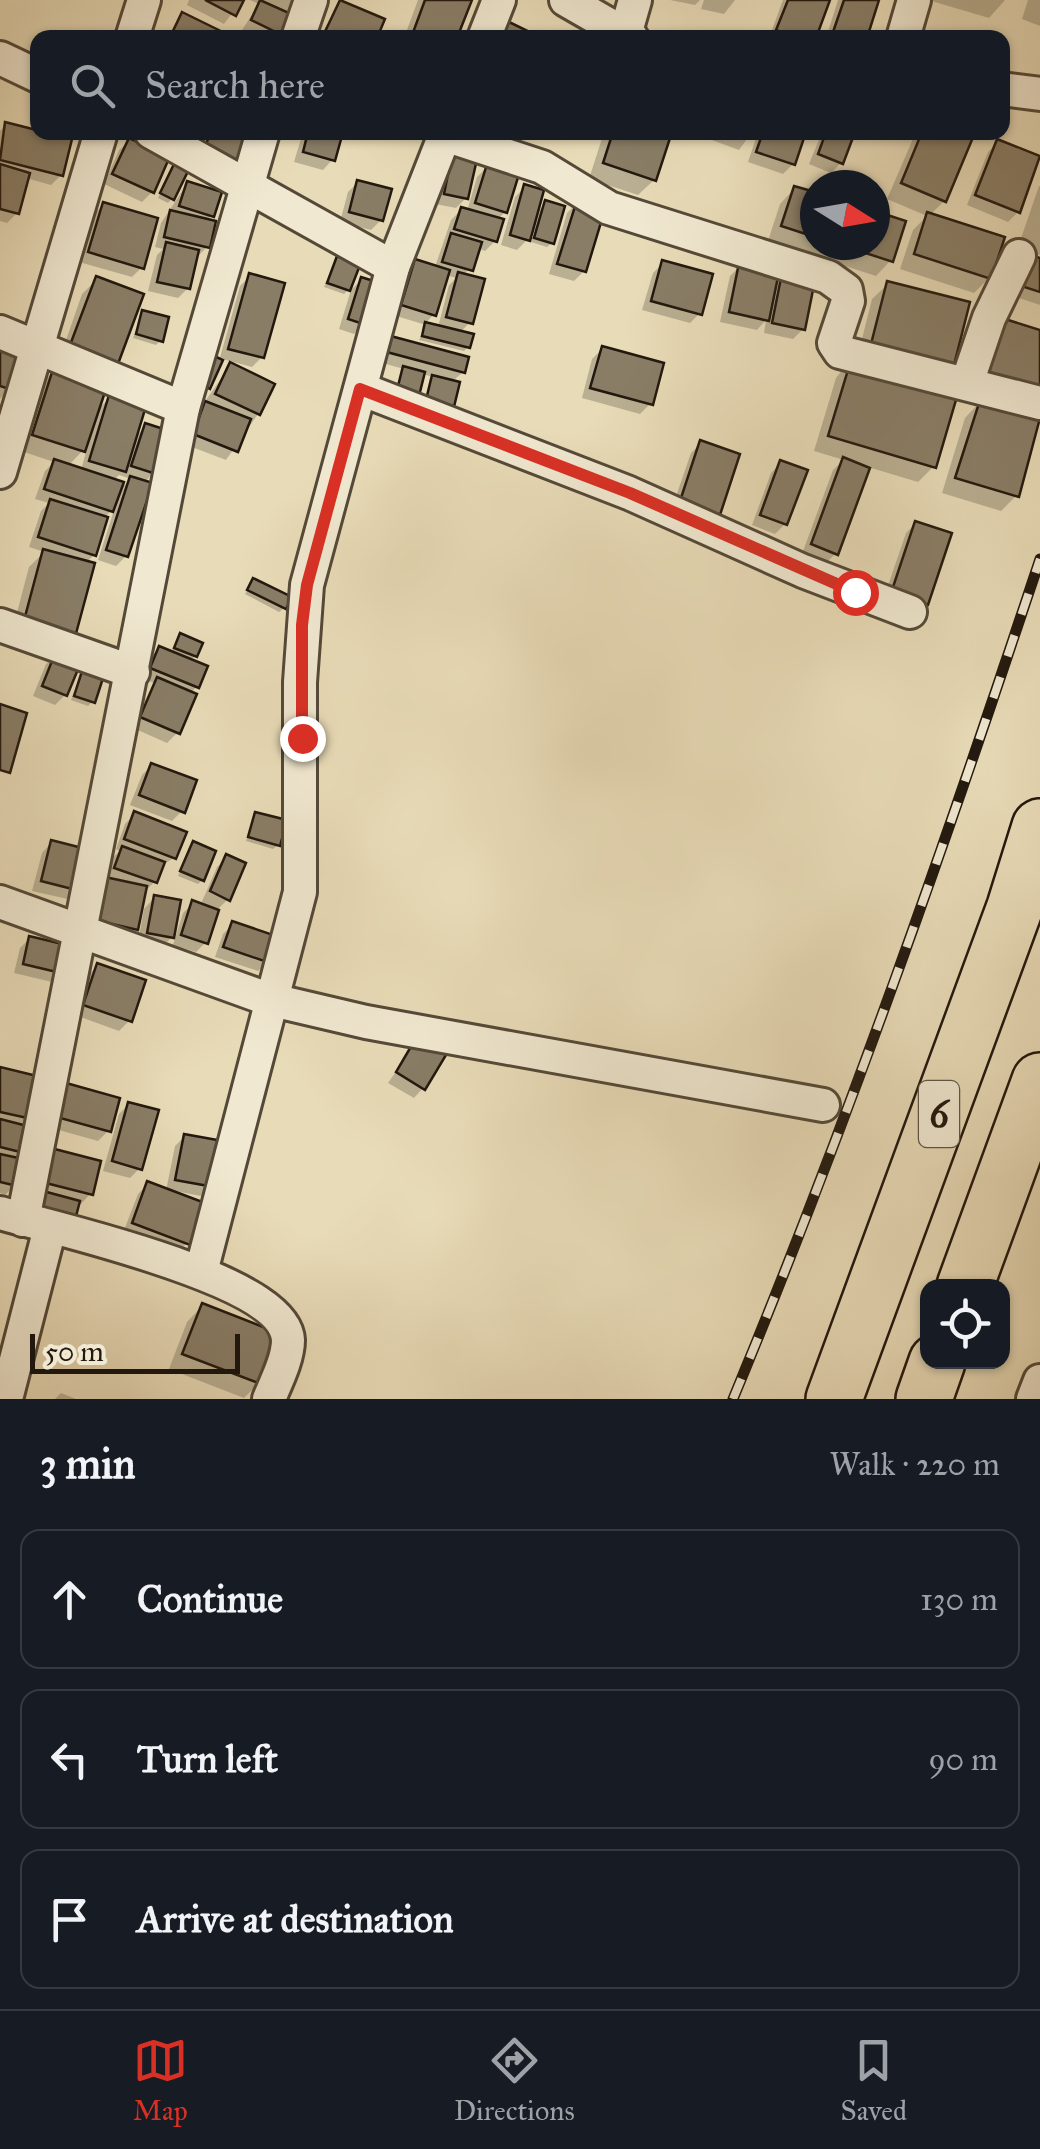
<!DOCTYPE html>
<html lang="en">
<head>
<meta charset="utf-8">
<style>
	body { margin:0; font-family:"IM FELL Great Primer",serif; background:#242831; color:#f1f3f6 }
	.controls { position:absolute; right:30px; bottom:30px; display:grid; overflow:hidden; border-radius:20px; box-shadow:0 2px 8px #0004 }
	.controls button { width:90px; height:90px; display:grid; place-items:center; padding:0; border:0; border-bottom:2px solid #363941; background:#171b24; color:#f1f3f6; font:50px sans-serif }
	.compass { position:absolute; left:800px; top:170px; width:90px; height:90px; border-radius:50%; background:#171b24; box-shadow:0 2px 8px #0004; rotate:101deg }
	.scale { position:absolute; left:30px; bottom:25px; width:210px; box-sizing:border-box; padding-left:10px; border:5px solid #22180e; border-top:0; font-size:28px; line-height:35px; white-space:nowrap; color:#22180e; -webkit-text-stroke:8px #f0e8d0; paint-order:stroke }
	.stop { position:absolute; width:30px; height:30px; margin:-22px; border:8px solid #d93025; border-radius:50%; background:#fff }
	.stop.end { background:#d93025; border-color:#fff; box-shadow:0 2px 10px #0008 }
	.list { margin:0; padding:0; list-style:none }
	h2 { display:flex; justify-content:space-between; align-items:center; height:130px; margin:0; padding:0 40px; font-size:42px }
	h2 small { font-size:32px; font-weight:400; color:#9ea1a6 }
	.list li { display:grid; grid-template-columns:65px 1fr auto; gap:30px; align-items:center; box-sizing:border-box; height:140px; margin:0 20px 20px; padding:0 20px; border:2px solid #363941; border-radius:20px }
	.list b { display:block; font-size:38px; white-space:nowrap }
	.list em { font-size:32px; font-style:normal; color:#9ea1a6 }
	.icon { flex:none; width:55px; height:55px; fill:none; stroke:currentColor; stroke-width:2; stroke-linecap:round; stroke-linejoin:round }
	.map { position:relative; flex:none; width:1040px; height:1399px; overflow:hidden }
	.search { position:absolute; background:#171b24; box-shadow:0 2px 8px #0004; left:30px; right:30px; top:30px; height:110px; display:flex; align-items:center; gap:25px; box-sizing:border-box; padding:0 35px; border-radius:20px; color:#9ea1a6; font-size:38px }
	.sheet { height:610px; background:#171b24 }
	nav { display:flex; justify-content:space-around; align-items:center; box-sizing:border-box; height:140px; border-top:2px solid #363941; background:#171b24; font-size:28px; color:#9ea1a6 }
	nav a { display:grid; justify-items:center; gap:5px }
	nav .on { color:#d93025 }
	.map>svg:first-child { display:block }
	.shadow { fill:#0003; fill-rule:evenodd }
	.building { fill:#897d66; stroke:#22180e; stroke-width:2.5 }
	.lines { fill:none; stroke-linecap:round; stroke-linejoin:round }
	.minor-casing { stroke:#544938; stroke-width:38 }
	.motorway-casing { stroke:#22180e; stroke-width:60 }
	.minor { stroke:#f0e8d0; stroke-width:32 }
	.motorway { stroke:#e8dbb7; stroke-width:55 }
	.rail-casing { stroke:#22180e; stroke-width:11 }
	.rail { stroke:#f0e8d0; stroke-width:8; stroke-dasharray:22; stroke-linecap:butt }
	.route { stroke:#d93025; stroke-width:12 }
	.labels { text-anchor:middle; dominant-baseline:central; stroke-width:9; stroke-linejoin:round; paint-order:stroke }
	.shield { fill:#f0e8d0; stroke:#605648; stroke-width:2.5 }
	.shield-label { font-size:38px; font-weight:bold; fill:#22180e }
</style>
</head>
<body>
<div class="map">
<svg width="1040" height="1399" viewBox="0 0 1040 1399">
	<rect width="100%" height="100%" fill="#e8dbb7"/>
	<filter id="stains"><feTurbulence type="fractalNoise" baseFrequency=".002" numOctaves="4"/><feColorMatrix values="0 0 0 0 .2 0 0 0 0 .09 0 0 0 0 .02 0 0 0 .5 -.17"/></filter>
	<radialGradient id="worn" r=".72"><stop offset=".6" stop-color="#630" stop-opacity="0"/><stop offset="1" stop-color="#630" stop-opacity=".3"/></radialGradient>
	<g class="shadow">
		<path d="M189,0H242L224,24L187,5Z"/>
		<path d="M250,0H298L287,14L285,38H258L242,30L259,4Z"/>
		<path d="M418,0H469L455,38H404Z"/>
		<path d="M670,0H700L695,5Z"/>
		<path d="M704,0H735L724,14L701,9Z"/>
		<path d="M783,0H828L814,38H769Z"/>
		<path d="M838,0H877L864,38H826Z"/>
		<path d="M928,0H1005L989,18Z"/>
		<path d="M1028,0H1040V26L1022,19Z"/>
		<path d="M342,1L382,20L374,38H319Z"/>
		<path d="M182,15L229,38H166Z"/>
		<path d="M5,125L61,175L51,185L26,178L17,213L7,223L0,221V131Z"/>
		<path d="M303,132H341L332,160L323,170L294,162Z"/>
		<path d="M604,132H669L654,180L638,195L589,179Z"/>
		<path d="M690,132H752L739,150Z"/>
		<path d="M758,132H803L793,164L783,174L748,162Z"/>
		<path d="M822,132H853L841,163L831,173L809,164Z"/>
		<path d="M916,132L971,136L944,201L930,215L989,278L974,293L900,269L913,230L927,216L887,199Z"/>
		<path d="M129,141L152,192L142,202L104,184L119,150Z"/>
		<path d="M998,142L1018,212L1008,222L967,205L988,152Z"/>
		<path d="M453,157L466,198L456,208L435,204Z"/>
		<path d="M487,167L505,212L497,220L495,241L485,251L477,248L464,277L470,322L460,333L468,347L464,351L419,340L426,325L393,315L406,272L416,262L435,267L451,220L461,210L467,211L477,177ZM446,275L456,278L449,285L438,327L425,324L434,314Z"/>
		<path d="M172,169V198L168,203L158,198Z"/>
		<path d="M358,182L381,220L371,230L340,222L348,192Z"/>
		<path d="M187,184L212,215L206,221L207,247L197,257L188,288L178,298L148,291L157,255L163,249L155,247L161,223Z"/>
		<path d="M1039,186H1040V255L1018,247Z"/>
		<path d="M525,187L535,214L546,203L552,243L547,247L531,242L534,233L517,250L501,245L515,197Z"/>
		<path d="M795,188L815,195V245H875V214L891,260L876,276L768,241L780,204Z"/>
		<path d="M577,203L584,271L574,281L549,274L567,213Z"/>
		<path d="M103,205L142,267L132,277L79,262L93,215Z"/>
		<path d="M337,259L348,290L344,294L324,287Z"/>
		<path d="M1040,261V305L1010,295Z"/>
		<path d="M663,263L700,313L690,323L642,310L653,273Z"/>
		<path d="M740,266L774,285L783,276L803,329L793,339L764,333L766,320L757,330L720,322L730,276Z"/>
		<path d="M250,276L262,357L252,367L222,359L204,392L194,387L219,361L240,286Z"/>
		<path d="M97,279L96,412L110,397L134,438L146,426L153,473L144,483L126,556L116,566L98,560L115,507L106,516L94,555L86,563L65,695L55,705L33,696L46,664L56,655L9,643L29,567L44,552L29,547L41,511L49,503L35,499L45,471L54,462L18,450L38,387L56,369L82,294ZM88,445L81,470L68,466ZM119,475L131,479L118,491L113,481Z"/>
		<path d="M361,280L364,324L354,334L339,329L351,290Z"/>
		<path d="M888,284L933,467L918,482L868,467L836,553L826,563L802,554L833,470L844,460L814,451L836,378L860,347L872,299Z"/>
		<path d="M143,313L160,341L156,345L133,338Z"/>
		<path d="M378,348L463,372L422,408L434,377L422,374L392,402L404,369L375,361Z"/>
		<path d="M602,349L650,404L640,414L582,398L592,359Z"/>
		<path d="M0,350L10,388L0,399Z"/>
		<path d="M230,366L258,414L226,460L184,444L196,414Z"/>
		<path d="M980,402L1040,421L1016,496L1001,511L942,493L965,418Z"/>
		<path d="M701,443L718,513L708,523L671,511L691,453Z"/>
		<path d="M781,463L785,524L775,534L752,525L771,473Z"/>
		<path d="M916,523L926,604L916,614L882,603L906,533Z"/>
		<path d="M254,581L284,608L279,612L245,594Z"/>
		<path d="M180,636L195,656L190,661L197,686L190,694L177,733L167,743L131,727L154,683L141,678L149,658L159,649L171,653Z"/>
		<path d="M84,670L93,701L88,706L71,700Z"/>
		<path d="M152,765L182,811L172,821L130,805L142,775Z"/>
		<path d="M135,814L174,858L160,866L154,882L143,894L135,928L126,938L86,929L112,858L120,851L116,849L125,824Z"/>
		<path d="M256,814L278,845L273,849L246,841Z"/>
		<path d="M51,843L91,852L72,900L32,891L42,853Z"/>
		<path d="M193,844L202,880L198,884L178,876Z"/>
		<path d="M227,857L228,899L216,911L206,942L196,952L173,945L183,913L193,903L200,906L217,867Z"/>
		<path d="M155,897L172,937L162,947L138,942L144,909Z"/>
		<path d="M233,924L268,962L258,971L215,957L223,934Z"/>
		<path d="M30,938L62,972L52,982L14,973L20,948Z"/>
		<path d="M98,966L129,1021L119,1031L75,1015L88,975Z"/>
		<path d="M417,1041L423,1088L414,1098L388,1083Z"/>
		<path d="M0,1070L29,1118L20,1127L22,1151L14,1159L15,1185L5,1195L0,1193Z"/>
		<path d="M50,1094L108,1131L98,1141L41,1125Z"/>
		<path d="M129,1104L140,1168L130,1178L103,1171L119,1114Z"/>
		<path d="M185,1136L211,1186L201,1196L170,1190L187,1243L177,1253L123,1233L138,1194L148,1184L166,1191L175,1146Z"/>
		<path d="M33,1159L90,1194L81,1204H34Z"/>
		<path d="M202,1306L259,1383L244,1398L169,1369L187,1322Z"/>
		<path d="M61,1393L76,1399H55Z"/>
	</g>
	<g class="building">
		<path d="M205,0H244L236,16Z"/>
		<path d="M260,0L298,17L288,38L251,20Z"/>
		<path d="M340,0L385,19L377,38H322Z"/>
		<path d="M425,0H472L457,38H411Z"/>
		<path d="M788,0H830L816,38H795L776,30Z"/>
		<path d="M844,0H879L867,38L832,35Z"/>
		<path d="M182,12L235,38H186L173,31Z"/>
		<path d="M509,22L532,33L530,38H502Z"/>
		<path d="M5,122L72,139L63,176L0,160Z"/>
		<path d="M211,132H251L238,164L203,151Z"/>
		<path d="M308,132H343L335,161L303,152Z"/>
		<path d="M613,132H672L656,181L603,163Z"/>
		<path d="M763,132H806L795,165L756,152Z"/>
		<path d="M826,132H855L843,164L818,154Z"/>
		<path d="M922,132L974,135L946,202L901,183Z"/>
		<path d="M129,138L170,156L154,193L112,174Z"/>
		<path d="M997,139L1040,156L1020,213L975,195Z"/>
		<path d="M452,154L477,159L468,199L444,194Z"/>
		<path d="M175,162L189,169L174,200L160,193Z"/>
		<path d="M0,164L30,173L19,214L0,209Z"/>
		<path d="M487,164L519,174L507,213L475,203Z"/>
		<path d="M357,180L392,189L383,221L349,212Z"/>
		<path d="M187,181L222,192L214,217L179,206Z"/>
		<path d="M524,184L544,190L530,241L510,235Z"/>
		<path d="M794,186L815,192V237L781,226Z"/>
		<path d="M545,200L565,206L554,244L534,238Z"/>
		<path d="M577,200L605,209L586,272L557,264Z"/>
		<path d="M103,202L158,218L144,269L88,252Z"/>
		<path d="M461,207L504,219L497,242L454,229Z"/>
		<path d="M170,210L216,221L210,248L164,237Z"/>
		<path d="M875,211L906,221L893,262L841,245H875Z"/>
		<path d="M927,212L1005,237L991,279L914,254Z"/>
		<path d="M451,233L482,242L473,271L442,262Z"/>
		<path d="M166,242L199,250L190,289L157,282Z"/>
		<path d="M1029,254L1040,258V292L1018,285Z"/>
		<path d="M337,256L360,265L350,291L327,283Z"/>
		<path d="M415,259L450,270L436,316L401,305Z"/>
		<path d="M662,260L713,274L702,315L651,301Z"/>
		<path d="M739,263L779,272L769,321L729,312Z"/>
		<path d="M458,272L485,279L473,324L446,317Z"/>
		<path d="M249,273L285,283L264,358L228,349Z"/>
		<path d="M782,273L815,280L805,330L772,323Z"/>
		<path d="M96,276L144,294L115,372L67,353Z"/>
		<path d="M361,277L380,283L366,325L348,319Z"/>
		<path d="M887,281L970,302L952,373L869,352Z"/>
		<path d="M142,310L169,317L163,342L136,334Z"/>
		<path d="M1005,319L1040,330V396L986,378Z"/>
		<path d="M425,322L474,334L470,348L422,336Z"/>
		<path d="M387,335L469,357L465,373L383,351Z"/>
		<path d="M602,346L664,363L653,405L590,388Z"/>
		<path d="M0,347L23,355L12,390L0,386Z"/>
		<path d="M210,354L223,360L210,389L197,382Z"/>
		<path d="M851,360L958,393L936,468L828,436Z"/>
		<path d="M230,362L275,384L260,415L215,394Z"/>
		<path d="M403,366L425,372L417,404L395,398Z"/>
		<path d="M53,369L107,386L85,452L32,435Z"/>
		<path d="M432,375L460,382L453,411L425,404Z"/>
		<path d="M109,395L146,406L126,472L89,461Z"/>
		<path d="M980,400L1040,418L1019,497L955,478Z"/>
		<path d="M205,401L251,419L238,452L193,434Z"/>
		<path d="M145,423L170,431L156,474L131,466Z"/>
		<path d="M700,440L740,454L720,515L680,501Z"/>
		<path d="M843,457L870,468L838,555L811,544Z"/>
		<path d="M54,459L124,482L113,512L44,489Z"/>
		<path d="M780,460L808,470L787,525L760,515Z"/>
		<path d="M130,476L153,483L128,557L106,550Z"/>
		<path d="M50,499L108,517L96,556L38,537Z"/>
		<path d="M915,521L952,533L928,605L891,593Z"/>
		<path d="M43,549L95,563L74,641L22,628Z"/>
		<path d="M253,578L292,597L286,609L247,590Z"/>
		<path d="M180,633L203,643L197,657L174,648Z"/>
		<path d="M159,646L208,666L199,688L150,668Z"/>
		<path d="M56,651L81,662L67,696L42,686Z"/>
		<path d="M83,668L104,675L95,703L74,696Z"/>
		<path d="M157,677L197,694L180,734L140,717Z"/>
		<path d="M0,704L27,713L10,773L0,770Z"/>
		<path d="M151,763L197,780L185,813L139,795Z"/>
		<path d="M134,811L187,832L176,859L124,839Z"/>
		<path d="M255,812L287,820L280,846L248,837Z"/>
		<path d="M51,840L94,851L84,892L41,881Z"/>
		<path d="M193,841L216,851L204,881L180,871Z"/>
		<path d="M122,846L165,862L157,883L114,868Z"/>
		<path d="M226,854L246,863L230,901L210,891Z"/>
		<path d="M105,877L147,886L138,930L95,920Z"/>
		<path d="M154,895L181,900L174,938L147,933Z"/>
		<path d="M192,900L219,910L208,944L181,935Z"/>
		<path d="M232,921L279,937L270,963L223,947Z"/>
		<path d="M29,936L71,946L65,974L23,964Z"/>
		<path d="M97,963L146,980L132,1022L83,1005Z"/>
		<path d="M416,1038L446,1055L425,1090L396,1072Z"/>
		<path d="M0,1067L41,1077L32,1119L0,1112Z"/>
		<path d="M59,1081L120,1098L111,1132L49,1115Z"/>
		<path d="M128,1102L159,1110L142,1170L112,1161Z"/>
		<path d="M0,1119L31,1127L24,1153L0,1147Z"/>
		<path d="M184,1134L223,1141L214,1187L175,1180Z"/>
		<path d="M43,1146L101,1161L93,1195L34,1180Z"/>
		<path d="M0,1154L23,1159L17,1186L0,1182Z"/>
		<path d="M147,1181L205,1203L190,1245L132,1223Z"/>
		<path d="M43,1191L80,1201L73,1228L36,1218Z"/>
		<path d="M202,1303L281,1334L261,1384L182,1354Z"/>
	</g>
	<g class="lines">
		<g class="minor-casing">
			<g id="minor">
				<path d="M566,0L632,38"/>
				<path d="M625,35L635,0"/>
				<path d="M132,38L144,0"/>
				<path d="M298,38L311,0"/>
				<path d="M484,38L499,0"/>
				<path d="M903,38L914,0"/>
				<path d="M0,58L38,76"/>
				<path d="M1002,89L1040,94"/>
				<path d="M151,132L393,267"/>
				<path d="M445,135L542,167L609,208L828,277L846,290L848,301L834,343L840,352L1040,403"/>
				<path d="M0,332L183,408"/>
				<path d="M967,383L989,318L1019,256"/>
				<path d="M361,389L629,493L803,571L910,612"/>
				<path d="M0,472L101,132"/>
				<path d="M0,625L133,672"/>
				<path d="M0,902L268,999L366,1022L823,1105"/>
				<path d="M0,1213C53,1228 285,1279 288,1340C288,1359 276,1382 269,1399"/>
				<path d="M23,1220L183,408L263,132"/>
				<path d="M201,1272L300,892V682L307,585L393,267L446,132"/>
				<path d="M6,1399L50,1228"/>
				<path d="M1033,1399L1040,1381"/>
			</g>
		</g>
		<g class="motorway-casing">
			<g id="motorway">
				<path d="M965,1286L1040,1081"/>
				<path d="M834,1399L1015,907L1040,827"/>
				<path d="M924,1399L937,1362"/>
			</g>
		</g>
		<use href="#minor" class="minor"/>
		<use href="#motorway" class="motorway"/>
		<g class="rail-casing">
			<path id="rail" d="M733,1399C847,1124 946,842 1040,559"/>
		</g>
		<use href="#rail" class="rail"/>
	</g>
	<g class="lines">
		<path class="route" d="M302,738V625L307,585L360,389L630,493L855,592"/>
	</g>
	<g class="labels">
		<rect class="shield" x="919" y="1081" width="40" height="66" rx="8"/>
		<g class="shield-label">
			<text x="939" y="1114">6</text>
		</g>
	</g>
	<rect width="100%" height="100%" filter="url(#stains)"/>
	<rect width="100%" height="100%" fill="url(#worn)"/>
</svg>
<div class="controls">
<button><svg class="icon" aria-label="locate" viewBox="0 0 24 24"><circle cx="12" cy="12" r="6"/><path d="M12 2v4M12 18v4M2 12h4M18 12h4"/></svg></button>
</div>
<svg class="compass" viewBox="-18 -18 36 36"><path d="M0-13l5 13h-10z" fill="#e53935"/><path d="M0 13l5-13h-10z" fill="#9ea1a6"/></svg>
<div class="scale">50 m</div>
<div class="stop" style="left:855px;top:592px"></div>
<div class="stop end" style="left:302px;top:738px"></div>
<div class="search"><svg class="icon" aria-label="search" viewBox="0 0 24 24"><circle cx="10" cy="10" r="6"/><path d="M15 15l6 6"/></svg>Search here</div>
</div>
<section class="sheet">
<h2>3 min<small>Walk · 220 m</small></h2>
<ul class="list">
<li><svg class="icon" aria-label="ahead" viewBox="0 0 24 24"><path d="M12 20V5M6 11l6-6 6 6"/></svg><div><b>Continue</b></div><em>130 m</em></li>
<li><svg class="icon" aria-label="left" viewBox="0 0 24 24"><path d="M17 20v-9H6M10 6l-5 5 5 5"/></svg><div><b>Turn left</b></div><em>90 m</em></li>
<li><svg class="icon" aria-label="arrive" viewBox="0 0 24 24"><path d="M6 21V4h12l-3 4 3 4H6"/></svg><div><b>Arrive at destination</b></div></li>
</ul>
</section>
<nav>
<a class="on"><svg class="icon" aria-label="map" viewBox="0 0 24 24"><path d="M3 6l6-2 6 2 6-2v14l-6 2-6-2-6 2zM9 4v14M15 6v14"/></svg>Map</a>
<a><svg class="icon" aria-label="directions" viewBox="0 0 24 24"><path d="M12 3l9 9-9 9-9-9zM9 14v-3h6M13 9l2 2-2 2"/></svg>Directions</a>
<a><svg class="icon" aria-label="saved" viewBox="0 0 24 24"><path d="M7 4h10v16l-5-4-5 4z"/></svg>Saved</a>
</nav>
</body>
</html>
